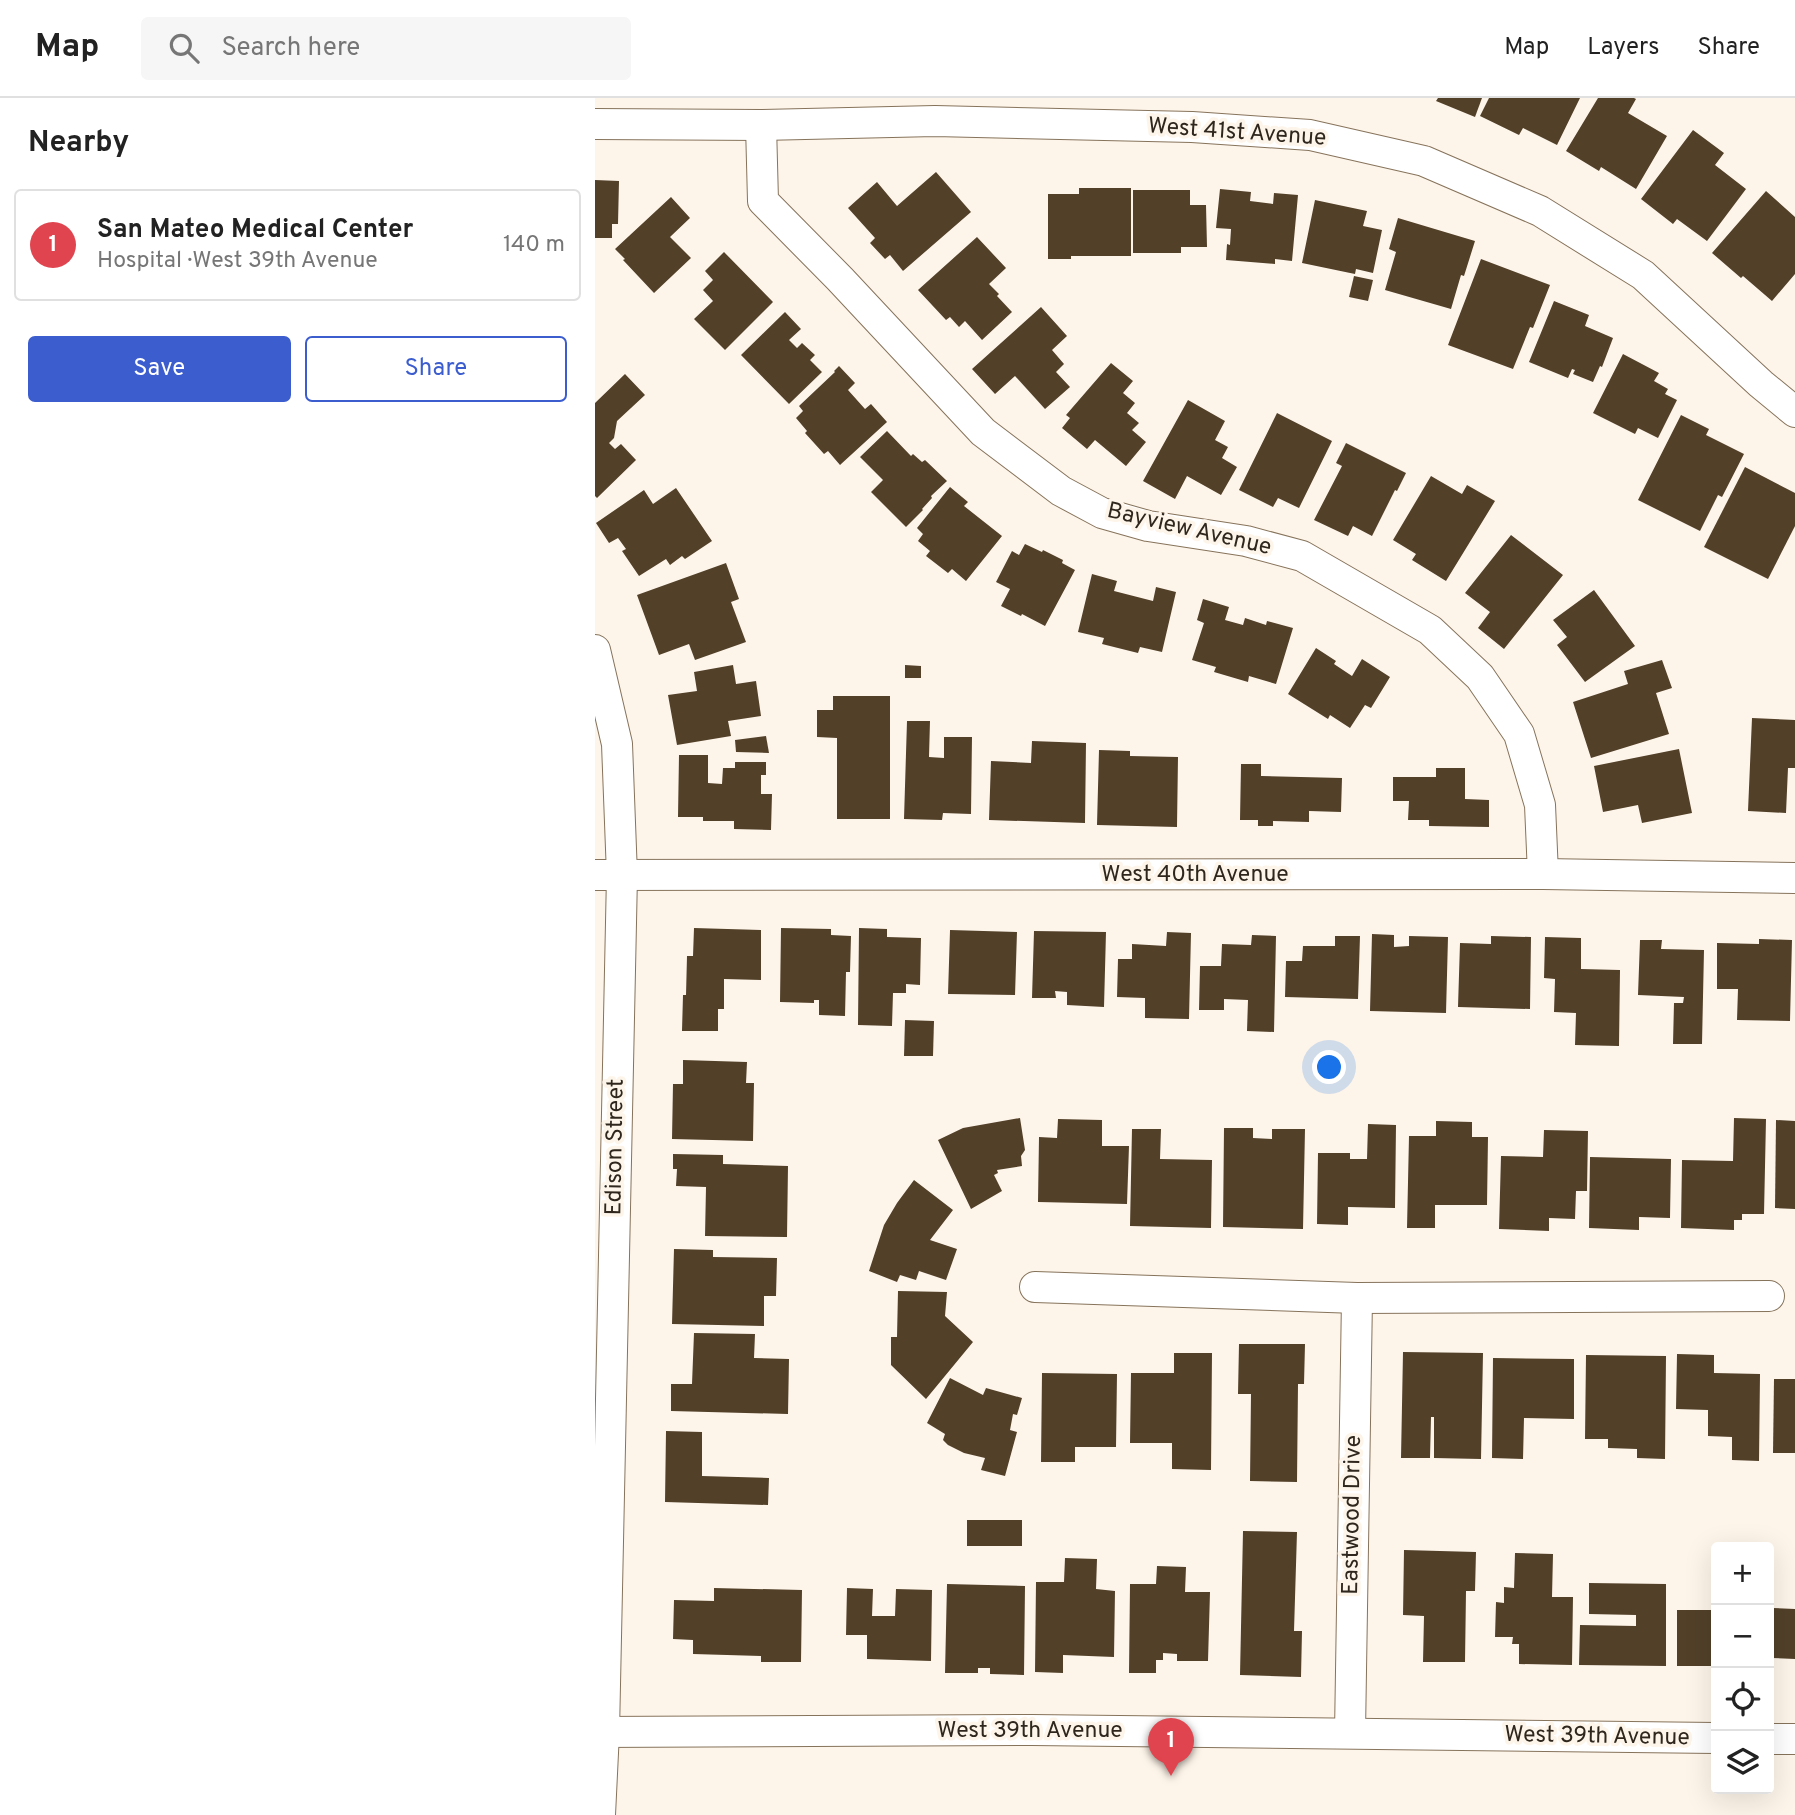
<!DOCTYPE html>
<html lang="en">
<head>
<meta charset="utf-8">
<style>
	body { margin:0; font-family:Overpass,sans-serif; background:#f6f6f6; color:#222 }
	.controls { position:absolute; right:21px; bottom:21px; display:grid; overflow:hidden; border-radius:7px; box-shadow:0 7px 28px #0002 }
	.controls button { width:63px; height:63px; display:grid; place-items:center; padding:0; border:0; border-bottom:2px solid #e0e0e0; background:#fff; color:#222; font:35px sans-serif }
	.you { position:absolute; left:735px; top:970px; width:24px; height:24px; margin:-18px; border:5px solid #fff; border-radius:50%; background:#1a73e8; box-shadow:0 0 0 10px #1a73e833 }
	.badge { display:grid; place-items:center; width:46px; height:46px; border-radius:50%; background:#3c5dce; color:#fff; font-size:23px; font-weight:700 }
	.pin { position:absolute; translate:-50% -58px; filter:drop-shadow(0 2px 4px #0008) }
	.pin::after { content:''; position:absolute; top:37px; width:24px; height:21px; background:inherit; clip-path:polygon(0 0,100% 0,50% 100%) }
	.list { margin:0; padding:0; list-style:none }
	h2 { display:flex; justify-content:space-between; align-items:center; height:91px; margin:0; padding:0 28px; font-size:30px }
	h2 small { font-size:23px; font-weight:400; color:#767676 }
	.list li { display:grid; grid-template-columns:46px 1fr auto; gap:21px; align-items:center; box-sizing:border-box; height:112px; margin:0 14px 14px; padding:0 14px; border:2px solid #e0e0e0; border-radius:7px }
	.list b { display:block; font-size:26px; white-space:nowrap }
	.list p { margin:0; font-size:23px; white-space:nowrap; color:#767676 }
	.list em { font-size:23px; font-style:normal; color:#767676 }
	.actions { display:flex; gap:14px; padding:21px 28px }
	.actions a { flex:1; padding:16px 0; border:2px solid #3c5dce; border-radius:7px; text-align:center; font-size:24px; color:#3c5dce }
	.actions .main { background:#3c5dce; color:#fff }
	.icon { flex:none; width:38px; height:38px; fill:none; stroke:currentColor; stroke-width:2; stroke-linecap:round; stroke-linejoin:round }
	.map { position:relative; flex:none; width:1200px; height:1717px; overflow:hidden }
	header { display:flex; align-items:center; gap:42px; box-sizing:border-box; height:98px; padding:0 35px; background:#fff; border-bottom:2px solid #e0e0e0 }
	header strong { font-size:33px }
	nav { display:flex; gap:38px; margin-inline-start:auto; font-size:24px }
	.search { width:490px; height:63px; background:#f6f6f6; display:flex; align-items:center; gap:18px; box-sizing:border-box; padding:0 24px; border-radius:7px; color:#767676; font-size:26px }
	main { display:flex }
	aside { flex:1; background:#fff }
	.map>svg:first-child { display:block }
	.building { fill:#524029 }
	.lines { fill:none; stroke-linecap:round; stroke-linejoin:round }
	.minor-casing { stroke:#86735b; stroke-width:32 }
	.minor { stroke:#fff; stroke-width:30 }
	.labels { text-anchor:middle; dominant-baseline:central; stroke-width:7; stroke-linejoin:round; paint-order:stroke }
	.street-label { font-size:23px; fill:#2f271d; stroke:#fef5ea }
</style>
</head>
<body>
<header>
<strong>Map</strong>
<div class="search"><svg class="icon" aria-label="search" viewBox="0 0 24 24"><circle cx="10" cy="10" r="6"/><path d="M15 15l6 6"/></svg>Search here</div>
<nav><a>Map</a><a>Layers</a><a>Share</a></nav>
</header>
<main>
<aside>
<h2>Nearby<small></small></h2>
<ul class="list">
<li><span class="badge" style="background:#e0444e">1</span><div><b>San Mateo Medical Center</b><p>Hospital · West 39th Avenue</p></div><em>140 m</em></li>
</ul>
<div class="actions"><a class="main">Save</a><a>Share</a></div>
</aside>
<div class="map">
<svg width="1200" height="1717" viewBox="0 0 1200 1717">
	<rect width="100%" height="100%" fill="#fef5ea"/>
	<g class="building">
		<path d="M843,0H887L880,19L841,3Z"/>
		<path d="M894,0H985L962,47L928,30L924,37L885,18Z"/>
		<path d="M1003,0H1039L1041,1L1033,15L1072,38L1041,91L1006,69L1004,73L971,53Z"/>
		<path d="M1098,32L1129,55L1120,67L1151,91L1112,143L1082,121L1078,126L1046,101Z"/>
		<path d="M341,74L376,114L308,173L295,157L290,161L275,145L280,140L253,110L282,84L302,108Z"/>
		<path d="M0,82L24,83L23,126H17V140H0Z"/>
		<path d="M484,90H536V158H476V161H453V96H484Z"/>
		<path d="M625,91L656,94L655,103L678,106L679,95L703,97L697,163L680,161V166L631,162L632,146L635,147L636,131L621,130Z"/>
		<path d="M538,92H595V107H611L612,149H586V155H538Z"/>
		<path d="M1171,93L1200,119V176L1177,203L1148,178L1146,180L1117,155Z"/>
		<path d="M76,99L95,120L75,139L96,160L59,195L28,162L30,161L20,151Z"/>
		<path d="M720,102L772,113L768,128L787,132L778,175L761,171L760,176L707,165Z"/>
		<path d="M803,120L880,143L869,178L866,177L856,211L790,192L801,154L794,151Z"/>
		<path d="M382,139L411,170L394,186L404,196L402,198L417,214L387,242L370,223L364,229L355,219L351,222L323,192Z"/>
		<path d="M129,154L178,204L130,252L99,221L118,203L108,192L118,182L110,173Z"/>
		<path d="M886,161L955,187L938,230L935,229L918,271L853,247Z"/>
		<path d="M759,178L778,182L773,203L754,199Z"/>
		<path d="M959,203L994,217L990,228L1018,240L1007,269L1005,268L998,284L978,276L980,272L977,271L973,280L934,264Z"/>
		<path d="M446,209L472,238L457,252L469,266L461,274L475,289L450,311L420,278L400,296L377,271Z"/>
		<path d="M190,214L206,231L194,242L202,250L207,245L220,257L215,262L227,274L194,306L146,257Z"/>
		<path d="M1028,256L1064,275L1059,283L1073,291L1070,296L1082,302L1063,340L1043,330L1040,336L998,315Z"/>
		<path d="M516,265L538,283L528,295L540,305L532,315L544,325L537,332L551,344L531,368L500,342L492,351L467,330L475,320L471,317Z"/>
		<path d="M244,268L260,285L253,292L270,311L276,306L292,324L245,367L233,353L229,356L210,335L212,333L201,320L208,313L204,308L240,274L239,273Z"/>
		<path d="M30,276L50,297L22,323L19,340L14,345L20,351L26,346L41,362L2,400L0,398V305Z"/>
		<path d="M593,302L630,323L620,342L633,349L627,360L642,369L626,397L592,378L580,401L548,383Z"/>
		<path d="M682,315L737,343L704,410L683,400L678,409L644,392Z"/>
		<path d="M1086,317L1114,331L1111,337L1149,356L1127,399L1123,397L1105,433L1043,402Z"/>
		<path d="M292,333L316,358L318,356L327,364L330,362L352,383L336,398L337,400L327,411L328,412L311,429L276,394L288,382L265,359Z"/>
		<path d="M751,345L811,375L802,393L800,392L777,438L758,428L753,438L719,422L747,368L741,365Z"/>
		<path d="M1150,369L1200,395V428L1173,481L1109,449Z"/>
		<path d="M836,378L867,396L872,387L900,403L851,483L817,462L821,456L798,442Z"/>
		<path d="M355,389L373,404L369,408L407,438L371,483L357,471L353,475L331,458L335,453L323,443L328,436L322,430Z"/>
		<path d="M81,390L117,443L90,461L87,458L75,467L71,461L44,478L27,453L31,451L23,440L14,445L1,425L49,392L58,406Z"/>
		<path d="M916,437L968,477L909,551L883,530L895,514L870,495Z"/>
		<path d="M430,446L447,454L448,452L468,462L467,465L480,472L450,528L427,516L426,518L406,508L415,491L401,484L417,453L424,457Z"/>
		<path d="M131,465L144,501L136,504L151,544L100,562L94,546L64,557L42,497Z"/>
		<path d="M497,476L522,483L519,493L558,503L561,489L581,494L567,554L545,549L543,555L507,546L509,540L483,534Z"/>
		<path d="M999,492L1040,548L990,584L962,547L972,539L958,522Z"/>
		<path d="M608,501L634,509L630,522L648,527L650,520L671,527L672,523L698,530L681,586L654,578L653,584L619,574L621,569L597,562L609,525L602,522Z"/>
		<path d="M721,550L741,563L739,566L757,578L767,561L795,579L776,610L770,607L755,630L735,617L733,621L693,596Z"/>
		<path d="M1067,562L1077,590L1061,595L1074,636L996,660L978,604L1033,586L1029,573Z"/>
		<path d="M138,567L141,586L161,583L166,618L133,623L136,638L82,647L73,597L102,593L99,574Z"/>
		<path d="M310,567L326,568V580H310Z"/>
		<path d="M238,598H295V721H242V640L222,639V612H238Z"/>
		<path d="M1157,620L1200,622V670H1193L1191,715L1153,713Z"/>
		<path d="M312,623H335L334,659L349,660V639H377L376,716L348,715L347,722L309,721Z"/>
		<path d="M171,638L174,655L141,654L140,642Z"/>
		<path d="M437,643L491,645L490,725L394,722L396,663L436,665Z"/>
		<path d="M1084,651L1097,715L1047,725L1043,707L1008,714L999,668Z"/>
		<path d="M504,652L535,653V658L583,659L582,729L502,727Z"/>
		<path d="M84,657H113V685L127,686L128,670H140V664H171V677H166V696H177L176,732L139,731V723H108V719H83Z"/>
		<path d="M646,666H666V678L747,680L746,714L714,713V724L678,723V728H663V722H645Z"/>
		<path d="M841,670H870V701L894,702V729L834,728V722H813L814,703H798V679H841Z"/>
		<path d="M99,830L166,832V882L129,881V911H123V933H87L88,897H91L92,858H98Z"/>
		<path d="M186,830L236,831V837L256,838L255,874H251L250,918L224,917V902H219V905L185,904Z"/>
		<path d="M264,830L292,831V839L326,840L325,887L311,886V895H298L297,928L263,927Z"/>
		<path d="M355,832L422,834L420,897L353,896Z"/>
		<path d="M439,833L511,834L509,909L472,907V894L460,893L461,900H437Z"/>
		<path d="M572,834L596,835L594,921L550,920V900L522,899L523,861H537V846L571,848Z"/>
		<path d="M777,836L799,837V849L814,848V838L853,839L851,915L775,913Z"/>
		<path d="M657,837L681,838L679,934L652,933L653,902L629,901V912H604L605,868H626L627,846L656,847Z"/>
		<path d="M740,838H765L763,901L690,899L691,863H707L708,848H740Z"/>
		<path d="M896,838L936,839L935,911L863,909L865,845L896,846Z"/>
		<path d="M950,839L986,840V871L1025,872L1024,948L980,947L981,915L959,914L960,881L949,880Z"/>
		<path d="M1164,841L1197,842L1195,923L1142,922L1143,891H1122V845L1164,846Z"/>
		<path d="M1045,842H1067L1066,851L1109,852L1107,946H1078L1079,905H1088L1089,899L1043,897Z"/>
		<path d="M310,922L339,923L338,958H309Z"/>
		<path d="M88,962L152,964L151,985H159L158,1043L77,1041L78,986H88Z"/>
		<path d="M425,1020L430,1052L426,1058L427,1068L402,1072L403,1075L399,1077L407,1093L376,1111L343,1042L368,1030Z"/>
		<path d="M1139,1020L1171,1021L1169,1116H1147V1122H1139V1132L1086,1130L1087,1062L1138,1063Z"/>
		<path d="M463,1021L507,1022V1048H534L532,1106L443,1104L444,1039L462,1040Z"/>
		<path d="M1181,1022L1200,1023V1111L1180,1110Z"/>
		<path d="M841,1023L877,1024V1039H893L892,1107H840V1130H812L814,1038H841Z"/>
		<path d="M773,1026L801,1027L800,1110L753,1109V1127L722,1126L723,1055H755V1061H772Z"/>
		<path d="M629,1030H658V1040L677,1041V1031H710L708,1131L628,1129Z"/>
		<path d="M537,1031H566L565,1061L617,1062L616,1130L535,1128Z"/>
		<path d="M949,1032L993,1033L992,1093H981L980,1121L954,1120V1133L904,1131L906,1058L948,1059Z"/>
		<path d="M78,1056L128,1057V1066L193,1068L192,1139L110,1138L111,1089L81,1088L82,1071H78Z"/>
		<path d="M995,1059L1076,1061L1075,1120L1044,1119V1132L994,1130Z"/>
		<path d="M319,1082L358,1112L335,1142L362,1151L351,1182L324,1173L321,1182L305,1177L302,1184L274,1173L289,1127L302,1105Z"/>
		<path d="M79,1151L118,1152V1159L182,1160L181,1198H169V1228L77,1226Z"/>
		<path d="M303,1193L352,1194L350,1218L378,1244L331,1301L296,1267V1239H302Z"/>
		<path d="M99,1235L160,1236L159,1260L194,1261L193,1316L76,1313V1286H97Z"/>
		<path d="M644,1246H710L709,1286H703L702,1384L655,1383L656,1296H643Z"/>
		<path d="M808,1254L888,1255L886,1361L839,1360V1319H836L835,1360H806Z"/>
		<path d="M579,1255H617L616,1372L577,1371V1345H535L536,1275H579Z"/>
		<path d="M1082,1256L1119,1257V1275L1165,1276L1164,1363L1137,1362V1339L1113,1338V1312L1081,1311Z"/>
		<path d="M991,1257L1071,1258L1070,1361L1042,1360V1351L1013,1350V1341H990Z"/>
		<path d="M898,1260L979,1261V1321L929,1320L928,1361L897,1360Z"/>
		<path d="M447,1275L522,1276L521,1349H480V1364H446Z"/>
		<path d="M355,1280L388,1297L391,1290L427,1300L422,1317L418,1316L415,1332L422,1334L410,1378L386,1372L390,1360L369,1355L353,1347L348,1342L350,1336L332,1325Z"/>
		<path d="M1179,1281H1200V1355H1178Z"/>
		<path d="M71,1333L107,1334V1378L174,1380L173,1407L70,1404Z"/>
		<rect x="372" y="1422" width="55" height="26"/>
		<path d="M648,1433L702,1434L699,1533H707L706,1579L645,1577Z"/>
		<path d="M809,1452L881,1454L880,1493H871L870,1564H828L829,1518L808,1517Z"/>
		<path d="M920,1455L958,1456L957,1499H978L977,1567L924,1566V1546H917L918,1539H900L901,1504L909,1505V1489L919,1490Z"/>
		<path d="M470,1460L502,1461L501,1491L520,1493L519,1559L468,1557V1575L440,1574L441,1484H469Z"/>
		<path d="M562,1468L591,1469L590,1494H615L613,1563H582V1556L568,1555V1562H561V1575H534L535,1486H561Z"/>
		<path d="M994,1485L1071,1486V1568L984,1567L985,1527L1041,1528V1517L994,1516Z"/>
		<path d="M352,1486L430,1488L429,1577L395,1576V1570H383V1575H350Z"/>
		<path d="M119,1490L207,1492L206,1564H166V1558L98,1556V1542L78,1541L79,1502L119,1503Z"/>
		<path d="M252,1490L278,1491L277,1518H300L301,1491L337,1492L336,1563L272,1561V1537H251Z"/>
		<path d="M1178,1510L1200,1511V1561L1177,1560Z"/>
		<rect x="1082" y="1512" width="39" height="56"/>
	</g>
	<g class="lines">
		<g class="minor-casing">
			<g id="minor">
				<path d="M0,26L166,27L340,23L597,29L715,37L829,63L945,113L1048,177L1166,286L1200,314"/>
				<path d="M166,27L168,103L245,181L388,334L466,393L507,415L553,428L651,443L707,458L835,532L885,579L924,636L945,707L948,776"/>
				<path d="M0,552L22,646L27,777L9,1634L5,1717"/>
				<path d="M0,777L948,776L1200,780"/>
				<path d="M440,1189L762,1200L1174,1198"/>
				<path d="M0,1634L437,1632L1121,1640"/>
				<path d="M755,1635L762,1200"/>
				<path d="M1174,1641H1200"/>
			</g>
		</g>
		<use href="#minor" class="minor"/>
	</g>
	<g class="labels">
		<g class="street-label">
			<text transform="translate(642 35) rotate(4)">West 41st Avenue</text>
			<text transform="translate(594 432) rotate(13)">Bayview Avenue</text>
			<text x="600" y="777">West 40th Avenue</text>
			<text transform="translate(21 1049) rotate(-89)">Edison Street</text>
			<text transform="translate(758 1417) rotate(-89)">Eastwood Drive</text>
			<text x="435" y="1633">West 39th Avenue</text>
			<text transform="translate(1002 1639) rotate(1)">West 39th Avenue</text>
		</g>
	</g>
</svg>
<div class="controls">
<button>+</button>
<button>−</button>
<button><svg class="icon" aria-label="locate" viewBox="0 0 24 24"><circle cx="12" cy="12" r="6"/><path d="M12 2v4M12 18v4M2 12h4M18 12h4"/></svg></button>
<button><svg class="icon" aria-label="layers" viewBox="0 0 24 24"><path d="M12 4l9 5-9 5-9-5zM3 14l9 5 9-5"/></svg></button>
</div>
<div class="you"></div>
<div class="pin badge" style="left:576px;top:1678px;background:#e0444e">1</div>
</div>
</main>
</body>
</html>
